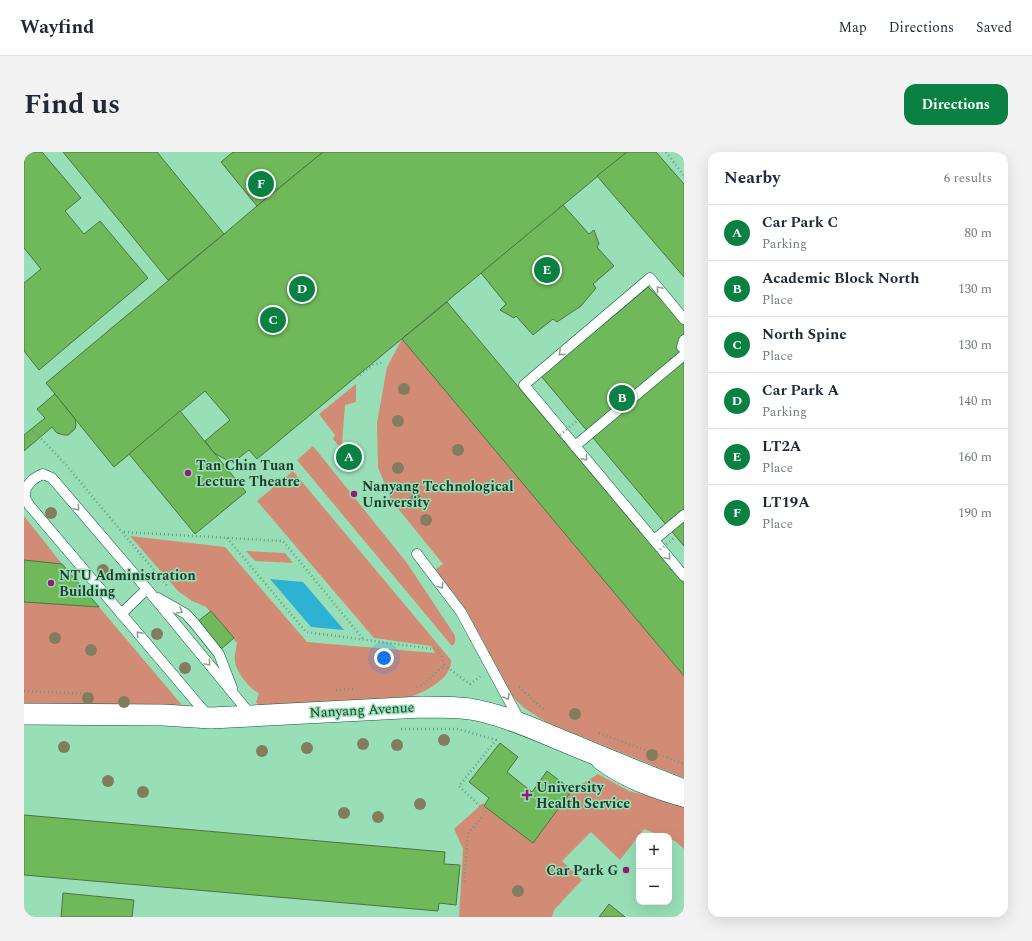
<!DOCTYPE html>
<html lang="en">
<head>
<meta charset="utf-8">
<style>
	body { margin:0; font-family:Spectral,serif; background:#f2f2f3; color:#1f2937 }
	.controls { position:absolute; right:12px; bottom:12px; display:grid; overflow:hidden; border-radius:8px; box-shadow:0 4px 16px #0002 }
	.controls button { width:36px; height:36px; display:grid; place-items:center; padding:0; border:0; border-bottom:1px solid #e0e1e3; background:#fff; color:#1f2937; font:20px sans-serif }
	.you { position:absolute; left:360px; top:506px; width:14px; height:14px; margin:-10px; border:3px solid #fff; border-radius:50%; background:#1a73e8; box-shadow:0 0 0 6px #1a73e833 }
	.badge { display:grid; place-items:center; width:26px; height:26px; border-radius:50%; background:#0b8043; color:#fff; font-size:13px; font-weight:700 }
	.pin { position:absolute; translate:-50% -50%; border:2px solid #fff; box-shadow:0 1px 4px #0006 }
	.list { margin:0; padding:0; list-style:none }
	h2 { display:flex; justify-content:space-between; align-items:center; height:52px; margin:0; padding:0 16px; font-size:17px }
	h2 small { font-size:13px; font-weight:400; color:#747a83 }
	.list li { display:grid; grid-template-columns:26px 1fr auto; gap:12px; align-items:center; box-sizing:border-box; height:56px; padding:0 16px; border-top:1px solid #e0e1e3 }
	.list b { display:block; font-size:15px; white-space:nowrap }
	.list p { margin:0; font-size:13px; white-space:nowrap; color:#747a83 }
	.list em { font-size:13px; font-style:normal; color:#747a83 }
	.map { position:relative; flex:none; width:660px; height:765px; overflow:hidden; border-radius:12px }
	header { display:flex; align-items:center; gap:24px; box-sizing:border-box; height:56px; padding:0 20px; background:#fff; border-bottom:1px solid #e0e1e3 }
	header strong { font-size:19px }
	nav { display:flex; gap:22px; margin-inline-start:auto; font-size:14px }
	.intro { display:flex; align-items:center; justify-content:space-between; box-sizing:border-box; height:96px; padding:0 24px }
	h1 { margin:0; font-size:28px }
	.button { padding:10px 18px; border-radius:12px; background:#0b8043; color:#fff; font-size:14px; font-weight:700 }
	main { display:flex; gap:24px; padding:0 24px }
	aside { flex:1; background:#fff; border-radius:12px; box-shadow:0 4px 16px #0002 }
	.map>svg:first-child { display:block }
	.green { fill:#d28c75 }
	.water { fill:#2db2d4 }
	.building { fill:#70b95b; stroke:#4c7441 }
	.lines { fill:none; stroke-linecap:round; stroke-linejoin:round }
	.service-casing { stroke:#085938; stroke-width:11 }
	.minor-casing { stroke:#085938; stroke-width:22 }
	.path { stroke:#679e80; stroke-width:2.5; stroke-dasharray:1 3; stroke-linecap:butt }
	.service { stroke:#fff; stroke-width:10 }
	.minor { stroke:#fff; stroke-width:21 }
	.path-bridge { stroke:#679e80; stroke-width:2.5; stroke-dasharray:1 3; stroke-linecap:butt }
	.tree { fill:#847d5d }
	.oneway { stroke:#8f9e96 }
	.poi-dot { fill:#931b78; stroke:#98dfb7; stroke-width:1.5 }
	.labels { text-anchor:middle; dominant-baseline:central; stroke-width:3; stroke-linejoin:round; paint-order:stroke }
	.poi-label { font-size:14px; font-weight:bold; fill:#1f3c2d; stroke:#98dfb7; text-anchor:start }
	.street-label { font-size:14px; fill:#1f3c2d; stroke:#98dfb7 }
</style>
</head>
<body>
<header>
<strong>Wayfind</strong>
<nav><a>Map</a><a>Directions</a><a>Saved</a></nav>
</header>
<div class="intro"><h1>Find us</h1><a class="button">Directions</a></div>
<main>
<div class="map">
<svg width="660" height="765" viewBox="0 0 660 765">
	<rect width="100%" height="100%" fill="#98dfb7"/>
	<g class="green">
		<path d="M378,187L660,524V626L522,570L500,556L490,546L441,456L411,418L419,412L367,348L354,315L353,271L363,215Z"/>
		<path d="M332,232V250L321,253L318,292L327,295V303L322,302L309,287L311,283L295,262Z"/>
		<path d="M289,294L383,411L430,482C432,487 432,491 428,494L273,308Z"/>
		<path d="M269,319L427,508C429,526 400,541 385,545L235,553L232,550L235,541C227,538 212,520 211,510C210,504 212,497 213,491L182,455L168,449L154,439L106,384L201,395L283,490L411,501L407,494L350,486L233,349Z"/>
		<path d="M0,364L38,412L0,408Z"/>
		<path d="M222,399L261,401L269,411L231,409Z"/>
		<path d="M0,450L75,455L168,565L0,562Z"/>
		<path d="M574,622L605,639L660,653V697L651,689L645,687V684H638L620,677L596,708L567,680L538,709L558,728L530,758L528,765H435L439,697L430,677L459,651L509,690L548,638Z"/>
	</g>
	<path class="water" d="M246,427L279,430L320,478L287,475Z"/>
	<g class="building">
		<path d="M0,0H18L57,46L41,59L60,82L76,69L124,126L15,218L0,199V131L17,117L0,96Z"/>
		<path d="M39,0H133L200,82L144,128Z"/>
		<path d="M209,0H299L233,54L197,10Z"/>
		<path d="M299,0H603L233,307L225,298L208,311L190,301L181,289L206,268L181,239L90,315L22,231L200,82L233,54Z"/>
		<path d="M603,0H632L660,32V125L573,24Z"/>
		<path d="M539,53L565,82L570,78L575,92L573,95L590,114L569,132L572,136L557,154L533,170L529,167L509,183L492,164L490,166L476,158L482,152L457,121Z"/>
		<path d="M624,135L660,170V394L517,224Z"/>
		<path d="M423,150L660,432V524L378,187Z"/>
		<path d="M31,242L51,267L52,273L51,277L44,283H40L33,281L28,275L0,299V283L21,266L13,257Z"/>
		<path d="M156,259L222,340L171,382L105,302Z"/>
		<path d="M0,408L38,412L75,455L0,450Z"/>
		<path d="M187,459L210,486L191,502L168,474Z"/>
		<path d="M476,591L494,605L483,620L508,640L523,619L548,638L509,691L460,654L465,646L445,630Z"/>
		<path d="M0,663L421,700L420,712L436,713L432,753L415,751L414,759L0,723Z"/>
		<path d="M39,741L110,748L108,765H37Z"/>
		<path d="M585,752L601,765H575Z"/>
	</g>
	<g class="lines">
		<g class="service-casing">
			<g id="service">
				<path d="M660,167L626,126L500,233L660,424"/>
				<path d="M660,188L658,195L660,197"/>
				<path d="M551,294L660,203"/>
				<path d="M630,388L660,363"/>
				<path d="M393,402L437,460L496,569"/>
				<path d="M134,446L162,462L171,472L195,502L208,536"/>
				<path d="M97,462L123,437"/>
				<path d="M185,565L5,353C4,351 1,347 1,344C0,333 11,325 19,322L28,326L123,437L227,563"/>
				<path d="M573,611C599,631 629,641 660,650"/>
			</g>
		</g>
		<g class="minor-casing">
			<path id="minor" d="M0,562L139,563L187,566L398,555C414,555 430,555 446,557C481,563 512,578 544,591C583,607 621,623 660,638"/>
		</g>
		<g class="path">
			<path d="M642,0L660,24"/>
			<path d="M659,6L660,8"/>
			<path d="M336,223L349,213L360,210"/>
			<path d="M0,288L10,279L42,313L144,435"/>
			<path d="M100,380L259,389L340,488"/>
			<path d="M203,386L282,480L410,497L412,496L418,505L420,513L399,533L392,535"/>
			<path d="M420,513L446,532L457,524"/>
			<path d="M495,535L521,559"/>
			<path d="M312,538L331,537"/>
			<path d="M0,539L66,542"/>
			<path d="M377,577H434L472,588L435,634L462,660L444,682L440,730"/>
			<path d="M575,581L660,612"/>
		</g>
		<use href="#service" class="service"/>
		<use href="#minor" class="minor"/>
		<g class="path-bridge">
			<path d="M536,283L554,268"/>
			<path d="M633,400L652,384"/>
		</g>
	</g>
	<g class="tree">
		<circle cx="380" cy="237" r="6"/>
		<circle cx="374" cy="269" r="6"/>
		<circle cx="434" cy="298" r="6"/>
		<circle cx="374" cy="316" r="6"/>
		<circle cx="392" cy="348" r="6"/>
		<circle cx="27" cy="361" r="6"/>
		<circle cx="402" cy="368" r="6"/>
		<circle cx="79" cy="418" r="6"/>
		<circle cx="133" cy="482" r="6"/>
		<circle cx="31" cy="486" r="6"/>
		<circle cx="67" cy="498" r="6"/>
		<circle cx="161" cy="516" r="6"/>
		<circle cx="64" cy="546" r="6"/>
		<circle cx="100" cy="550" r="6"/>
		<circle cx="551" cy="562" r="6"/>
		<circle cx="420" cy="588" r="6"/>
		<circle cx="339" cy="592" r="6"/>
		<circle cx="373" cy="593" r="6"/>
		<circle cx="40" cy="595" r="6"/>
		<circle cx="283" cy="596" r="6"/>
		<circle cx="238" cy="599" r="6"/>
		<circle cx="628" cy="603" r="6"/>
		<circle cx="84" cy="629" r="6"/>
		<circle cx="119" cy="640" r="6"/>
		<circle cx="396" cy="652" r="6"/>
		<circle cx="320" cy="661" r="6"/>
		<circle cx="354" cy="665" r="6"/>
		<circle cx="494" cy="739" r="6"/>
	</g>
	<defs><path id="oneway-chevron" d="M-2-3.5L2.5 0L-2 3.5" fill="none" stroke-width="1.6" stroke-linecap="round" stroke-linejoin="round"/></defs>
	<g class="oneway">
		<use href="#oneway-chevron" transform="translate(635 137) rotate(-130)"/>
		<use href="#oneway-chevron" transform="translate(537 201) rotate(140)"/>
		<use href="#oneway-chevron" transform="translate(561 306) rotate(50)"/>
		<use href="#oneway-chevron" transform="translate(53 356) rotate(49)"/>
		<use href="#oneway-chevron" transform="translate(644 405) rotate(50)"/>
		<use href="#oneway-chevron" transform="translate(417 434) rotate(53)"/>
		<use href="#oneway-chevron" transform="translate(156 459) rotate(30)"/>
		<use href="#oneway-chevron" transform="translate(115 482) rotate(-131)"/>
		<use href="#oneway-chevron" transform="translate(184 511) rotate(50)"/>
		<use href="#oneway-chevron" transform="translate(483 545) rotate(61)"/>
	</g>
	<g class="poi-dot">
		<circle cx="164" cy="321" r="4"/>
		<circle cx="330" cy="342" r="4"/>
		<circle cx="27" cy="431" r="4"/>
		<path d="M501 637h4v4h4v4h-4v4h-4v-4h-4v-4h4z"/>
		<circle cx="602" cy="718" r="4"/>
	</g>
	<g class="labels">
		<g class="poi-label">
			<text x="172" y="313">Tan Chin Tuan<tspan x="172" dy="16">Lecture Theatre</tspan></text>
			<text x="338" y="334">Nanyang Technological<tspan x="338" dy="16">University</tspan></text>
			<text x="35" y="423">NTU Administration<tspan x="35" dy="16">Building</tspan></text>
			<text x="512" y="635">University<tspan x="512" dy="16">Health Service</tspan></text>
			<text x="594" y="718" text-anchor="end">Car Park G</text>
		</g>
		<g class="street-label">
			<text transform="translate(338 558) rotate(-3)">Nanyang Avenue</text>
		</g>
	</g>
</svg>
<div class="controls">
<button>+</button>
<button>−</button>
</div>
<div class="you"></div>
<div class="pin badge" style="left:325px;top:305px">A</div>
<div class="pin badge" style="left:598px;top:246px">B</div>
<div class="pin badge" style="left:249px;top:168px">C</div>
<div class="pin badge" style="left:278px;top:137px">D</div>
<div class="pin badge" style="left:523px;top:118px">E</div>
<div class="pin badge" style="left:237px;top:32px">F</div>
</div>
<aside>
<h2>Nearby<small>6 results</small></h2>
<ul class="list">
<li><span class="badge">A</span><div><b>Car Park C</b><p>Parking</p></div><em>80 m</em></li>
<li><span class="badge">B</span><div><b>Academic Block North</b><p>Place</p></div><em>130 m</em></li>
<li><span class="badge">C</span><div><b>North Spine</b><p>Place</p></div><em>130 m</em></li>
<li><span class="badge">D</span><div><b>Car Park A</b><p>Parking</p></div><em>140 m</em></li>
<li><span class="badge">E</span><div><b>LT2A</b><p>Place</p></div><em>160 m</em></li>
<li><span class="badge">F</span><div><b>LT19A</b><p>Place</p></div><em>190 m</em></li>
</ul>
</aside>
</main>
</body>
</html>
